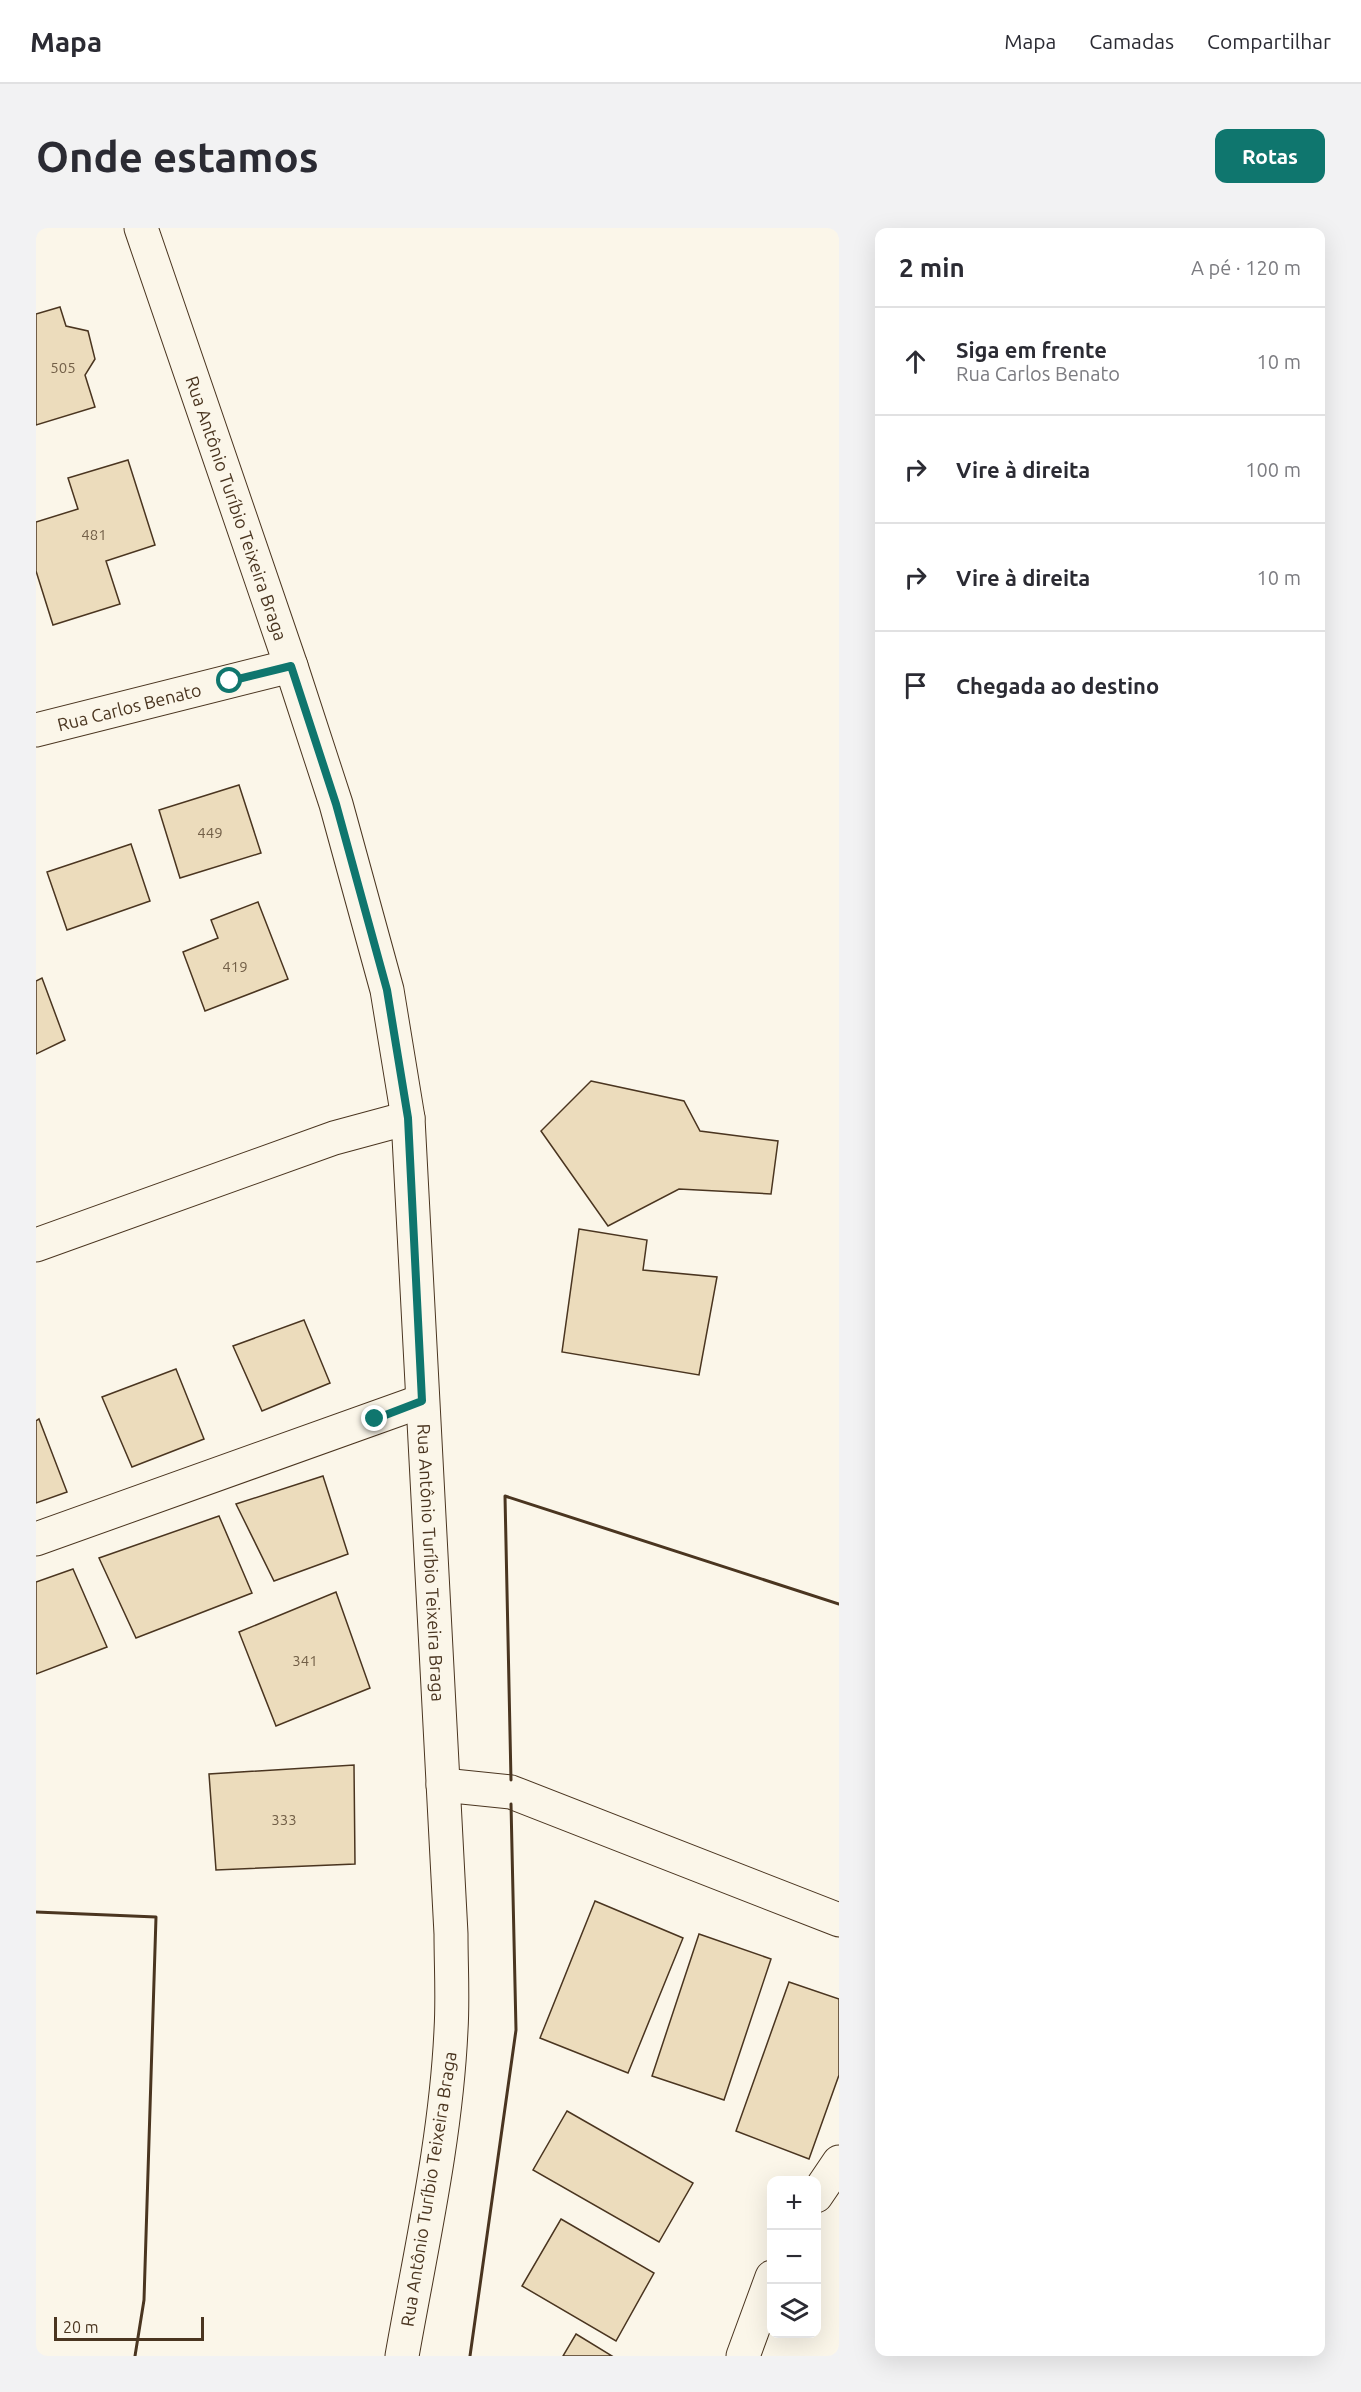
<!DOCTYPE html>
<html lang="pt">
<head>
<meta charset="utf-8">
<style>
	body { margin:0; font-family:Ubuntu,sans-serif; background:#f2f2f3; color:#2b2b33 }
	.controls { position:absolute; right:18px; bottom:18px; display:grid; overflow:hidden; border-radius:12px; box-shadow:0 6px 24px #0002 }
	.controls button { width:54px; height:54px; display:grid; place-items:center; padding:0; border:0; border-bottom:2px solid #e1e1e2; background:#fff; color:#2b2b33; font:30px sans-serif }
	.scale { position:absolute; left:18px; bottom:15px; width:150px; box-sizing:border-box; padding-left:6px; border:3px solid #4a3520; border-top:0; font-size:16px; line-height:21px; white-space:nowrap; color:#4a3520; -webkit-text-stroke:4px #fbf6e9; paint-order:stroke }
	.stop { position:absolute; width:18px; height:18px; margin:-14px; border:4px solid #0f766e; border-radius:50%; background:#fff }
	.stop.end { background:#0f766e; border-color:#fff; box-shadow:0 2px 6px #0008 }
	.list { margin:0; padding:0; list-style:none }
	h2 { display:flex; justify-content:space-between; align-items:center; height:78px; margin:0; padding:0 24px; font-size:26px }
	h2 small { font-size:20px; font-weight:400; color:#7c7c81 }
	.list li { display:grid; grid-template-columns:39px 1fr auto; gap:18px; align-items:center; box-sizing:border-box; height:108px; padding:0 24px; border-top:2px solid #e1e1e2 }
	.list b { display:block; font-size:22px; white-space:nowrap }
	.list p { margin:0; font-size:20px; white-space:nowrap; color:#7c7c81 }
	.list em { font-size:20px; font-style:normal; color:#7c7c81 }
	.icon { flex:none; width:33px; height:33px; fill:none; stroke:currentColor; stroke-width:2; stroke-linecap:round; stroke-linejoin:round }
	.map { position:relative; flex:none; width:803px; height:2128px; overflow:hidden; border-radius:12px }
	header { display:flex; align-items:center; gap:36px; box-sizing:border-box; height:84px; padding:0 30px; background:#fff; border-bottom:2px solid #e1e1e2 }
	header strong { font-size:28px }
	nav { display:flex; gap:33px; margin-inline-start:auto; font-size:21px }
	.intro { display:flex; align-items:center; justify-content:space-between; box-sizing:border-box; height:144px; padding:0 36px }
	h1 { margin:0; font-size:42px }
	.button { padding:15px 27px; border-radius:12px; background:#0f766e; color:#fff; font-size:21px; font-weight:700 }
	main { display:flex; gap:36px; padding:0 36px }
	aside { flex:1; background:#fff; border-radius:12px; box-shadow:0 6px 24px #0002 }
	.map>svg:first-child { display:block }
	.building { fill:#ecdcbc; stroke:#4a3520; stroke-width:1.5 }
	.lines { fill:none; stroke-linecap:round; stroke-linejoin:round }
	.minor-casing { stroke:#4a3520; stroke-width:35 }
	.minor { stroke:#fbf6e9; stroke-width:33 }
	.wall { stroke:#4a3520; stroke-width:3 }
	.route { stroke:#0f766e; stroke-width:8 }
	.labels { text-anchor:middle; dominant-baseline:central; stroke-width:4.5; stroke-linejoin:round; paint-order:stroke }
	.number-label { font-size:15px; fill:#725f47 }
	.street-label { font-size:18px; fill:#4a3520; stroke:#fbf6e9 }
</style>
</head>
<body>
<header>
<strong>Mapa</strong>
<nav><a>Mapa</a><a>Camadas</a><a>Compartilhar</a></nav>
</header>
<div class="intro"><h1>Onde estamos</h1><a class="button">Rotas</a></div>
<main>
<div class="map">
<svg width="803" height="2128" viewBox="0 0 803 2128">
	<rect width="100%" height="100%" fill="#fbf6e9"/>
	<g class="building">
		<path d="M24,79L30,98L52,103L59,131L49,147L59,179L0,197V86Z"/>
		<path d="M92,232L119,317L70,333L84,376L17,397L0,343V294L42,281L32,250Z"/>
		<path d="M203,557L225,625L144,650L123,582Z"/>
		<path d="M95,616L114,673L31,702L11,644Z"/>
		<path d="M222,674L252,751L169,783L147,724L182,710L175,692Z"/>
		<path d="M6,750L29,812L0,826V753Z"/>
		<path d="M555,853L648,873L664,903L742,913L735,966L643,961L572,998L505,903Z"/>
		<path d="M543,1001L611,1012L607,1042L681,1049L663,1147L526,1124Z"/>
		<path d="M268,1092L294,1155L226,1183L197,1118Z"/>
		<path d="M140,1141L168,1211L96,1239L66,1169Z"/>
		<path d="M3,1191L31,1264L0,1275V1193Z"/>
		<path d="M287,1248L312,1326L238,1353L200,1276Z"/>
		<path d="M183,1288L216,1365L100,1410L63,1330Z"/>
		<path d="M37,1341L71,1419L0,1446V1354Z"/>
		<path d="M300,1364L334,1460L240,1498L203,1404Z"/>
		<path d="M318,1537L319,1636L180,1642L173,1546Z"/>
		<path d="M559,1673L647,1710L592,1845L504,1810Z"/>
		<path d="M663,1706L735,1731L688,1872L616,1848Z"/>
		<path d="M753,1754L803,1771V1847L773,1931L700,1903Z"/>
		<path d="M531,1883L657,1955L623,2014L497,1942Z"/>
		<path d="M525,1991L618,2045L580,2113L486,2058Z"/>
		<path d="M540,2106L576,2128H527Z"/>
	</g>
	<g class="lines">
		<g class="minor-casing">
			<g id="minor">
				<path id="s1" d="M105,0L255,438L300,576L351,762L372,890L415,1706C415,1738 417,1770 415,1802C410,1911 385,2020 366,2128"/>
				<path id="s2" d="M0,502L255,438"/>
				<path d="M0,1017L298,910L372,890"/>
				<path d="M0,1311L386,1173"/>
				<path d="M407,1557L475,1564L803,1692"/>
				<path d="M780,1968L803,1934"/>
				<path d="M707,2128L736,2049"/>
			</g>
		</g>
		<use href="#minor" class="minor"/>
		<g class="wall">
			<path d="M475,1552L469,1268L803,1376"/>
			<path d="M0,1684L120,1689L108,2072L99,2128"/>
			<path d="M434,2128L480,1802L475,1576"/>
		</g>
	</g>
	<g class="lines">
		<path class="route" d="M194,453L255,438L300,576L351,762L372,890L386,1173L339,1191"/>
	</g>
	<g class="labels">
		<g class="number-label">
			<text x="27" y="139">505</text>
			<text x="58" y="306">481</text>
			<text x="174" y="604">449</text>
			<text x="199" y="738">419</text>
			<text x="269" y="1432">341</text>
			<text x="248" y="1591">333</text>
		</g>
		<g class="street-label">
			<text stroke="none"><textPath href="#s1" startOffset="296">Rua Antônio Turíbio Teixeira Braga</textPath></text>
			<text stroke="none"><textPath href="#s2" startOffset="96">Rua Carlos Benato</textPath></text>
			<text stroke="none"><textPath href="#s1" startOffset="1376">Rua Antônio Turíbio Teixeira Braga</textPath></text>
			<text transform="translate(392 1961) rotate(-81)">Rua Antônio Turíbio Teixeira Braga</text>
		</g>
	</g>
</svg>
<div class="controls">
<button>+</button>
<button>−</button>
<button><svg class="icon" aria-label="layers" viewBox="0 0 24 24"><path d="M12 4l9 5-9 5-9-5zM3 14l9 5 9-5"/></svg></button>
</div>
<div class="scale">20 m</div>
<div class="stop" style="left:194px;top:453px"></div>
<div class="stop end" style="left:339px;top:1191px"></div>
</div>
<aside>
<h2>2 min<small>A pé · 120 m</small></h2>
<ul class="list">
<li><svg class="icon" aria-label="ahead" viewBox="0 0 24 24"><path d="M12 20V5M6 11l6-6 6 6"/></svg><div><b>Siga em frente</b><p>Rua Carlos Benato</p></div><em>10 m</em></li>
<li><svg class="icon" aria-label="right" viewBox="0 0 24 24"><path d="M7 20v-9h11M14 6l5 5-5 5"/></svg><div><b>Vire à direita</b></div><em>100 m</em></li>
<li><svg class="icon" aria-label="right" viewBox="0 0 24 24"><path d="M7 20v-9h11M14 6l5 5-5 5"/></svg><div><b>Vire à direita</b></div><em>10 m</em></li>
<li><svg class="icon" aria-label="arrive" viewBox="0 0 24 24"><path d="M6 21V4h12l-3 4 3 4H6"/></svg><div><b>Chegada ao destino</b></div></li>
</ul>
</aside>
</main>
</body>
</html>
